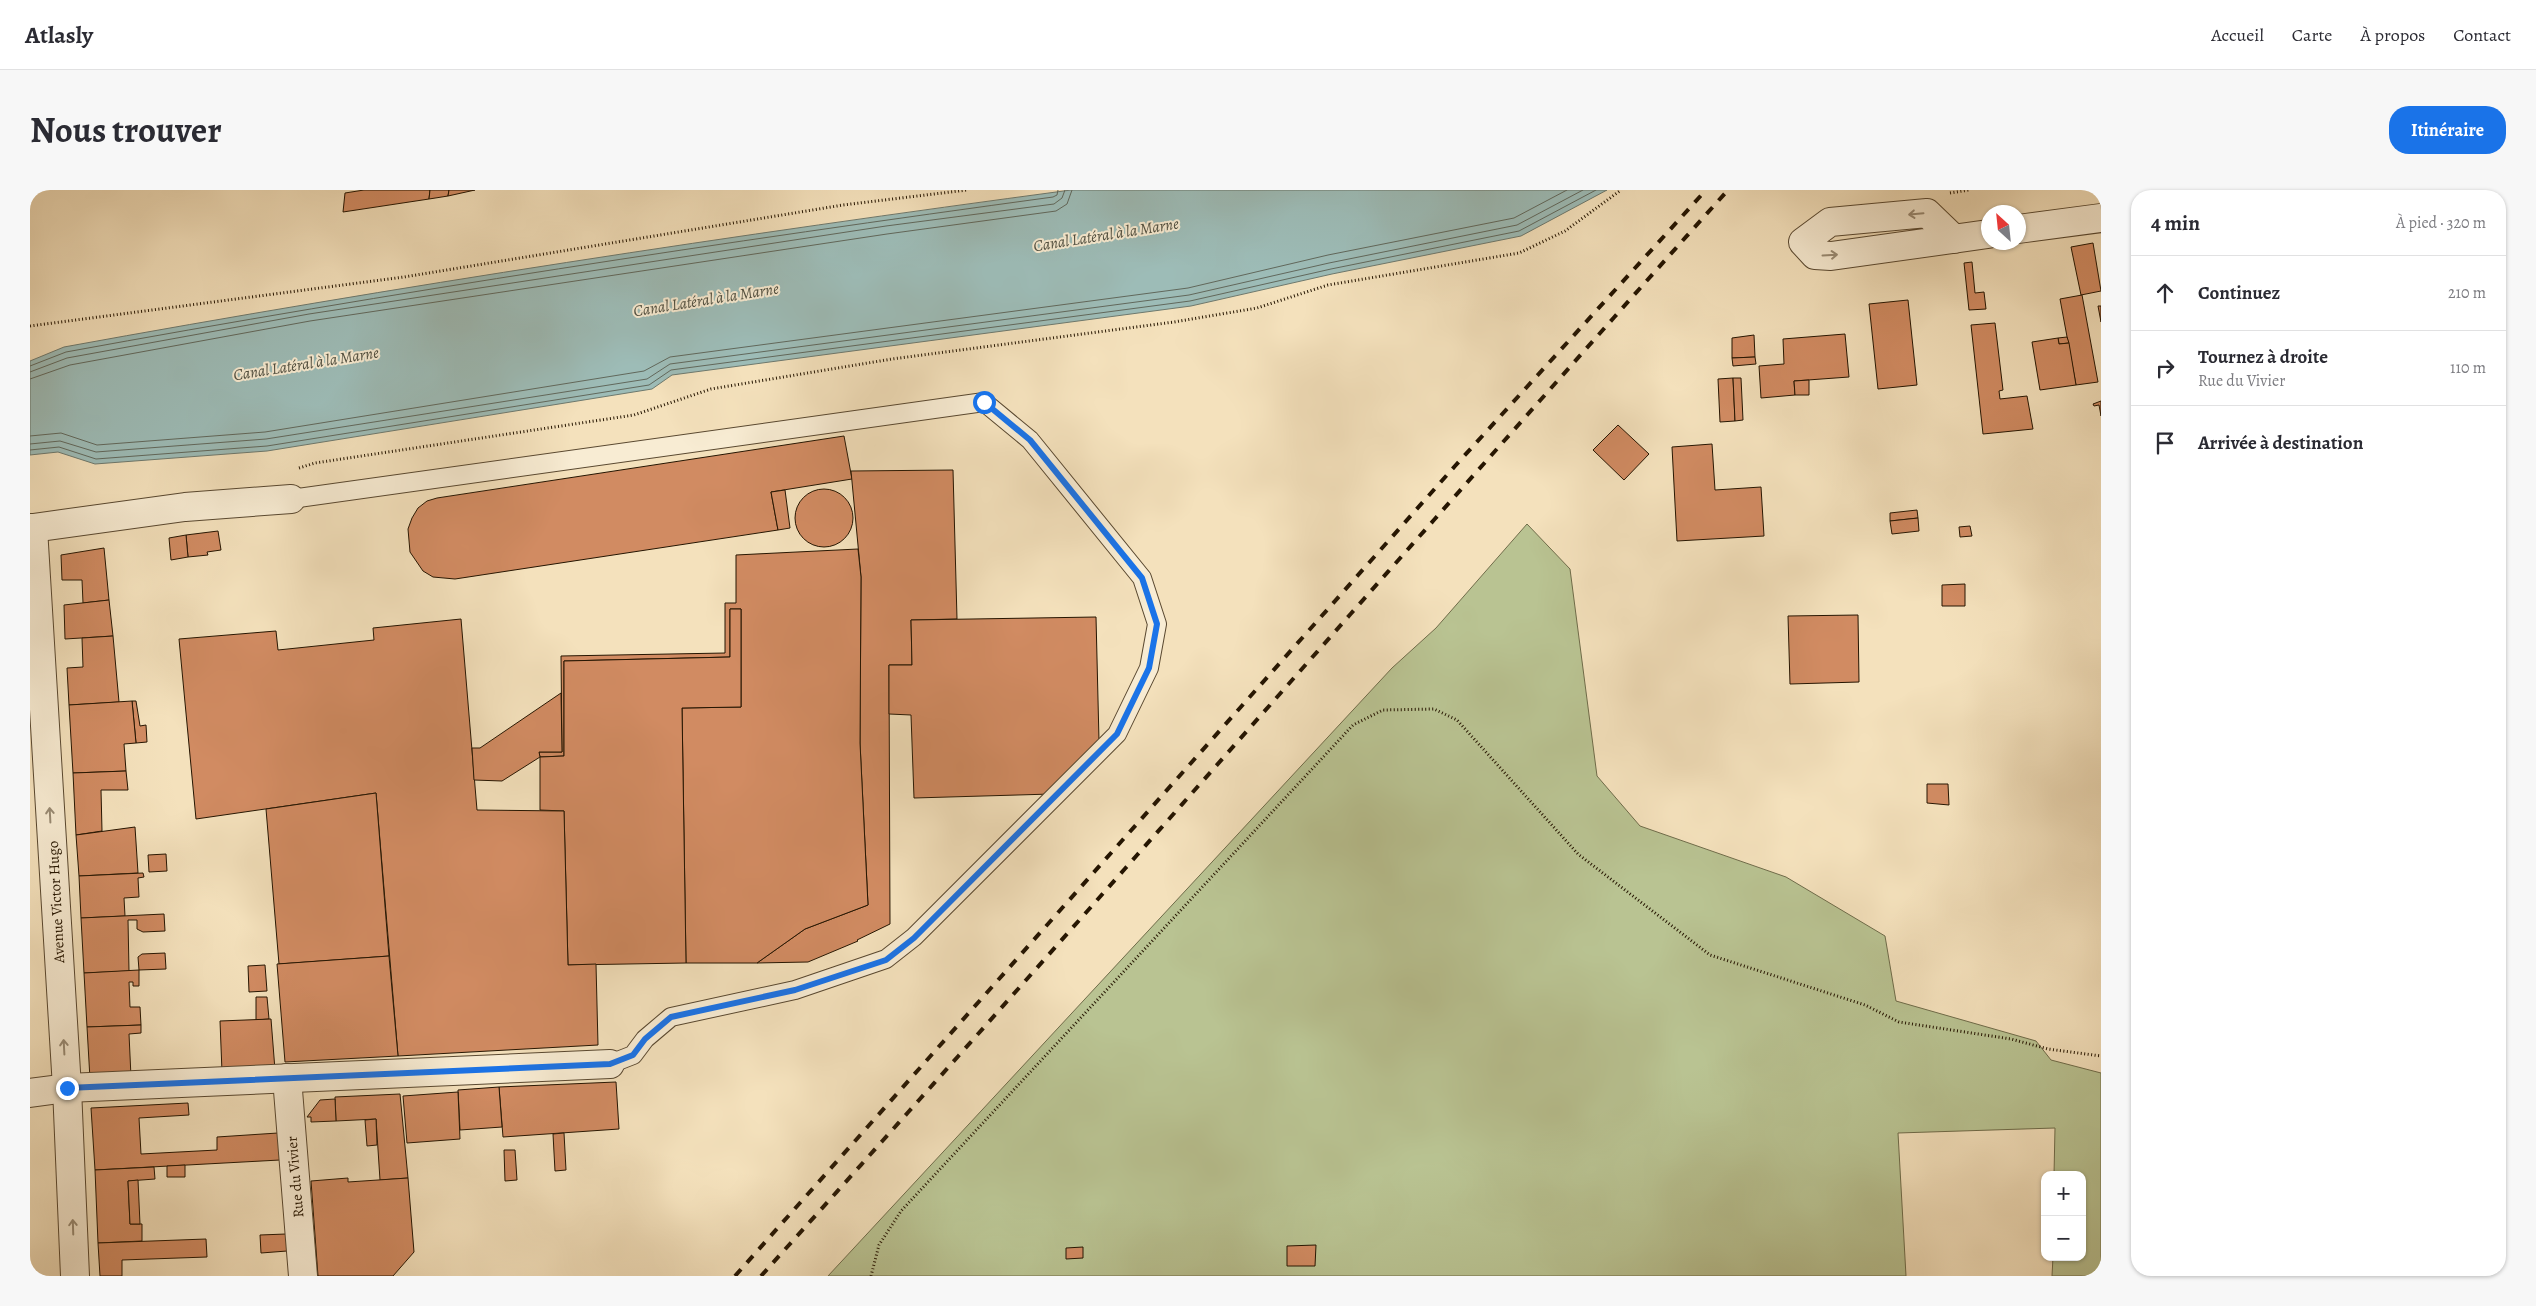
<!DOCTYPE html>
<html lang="fr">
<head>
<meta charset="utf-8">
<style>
	body { margin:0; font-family:Alegreya,serif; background:#f7f7f7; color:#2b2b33 }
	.controls { position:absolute; right:15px; bottom:15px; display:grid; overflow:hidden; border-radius:10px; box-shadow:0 1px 4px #0004 }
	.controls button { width:45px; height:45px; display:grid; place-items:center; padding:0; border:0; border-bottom:1px solid #e1e1e2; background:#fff; color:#2b2b33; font:25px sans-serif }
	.compass { position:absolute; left:1951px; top:15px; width:45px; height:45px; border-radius:50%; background:#fff; box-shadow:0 1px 4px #0004; rotate:333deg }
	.stop { position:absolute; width:15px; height:15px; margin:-11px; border:4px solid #1a73e8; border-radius:50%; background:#fff }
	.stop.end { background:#1a73e8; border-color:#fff; box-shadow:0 1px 5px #0008 }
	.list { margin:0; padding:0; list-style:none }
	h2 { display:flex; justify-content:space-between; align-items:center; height:65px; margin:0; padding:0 20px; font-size:21px }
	h2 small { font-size:16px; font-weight:400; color:#7c7c81 }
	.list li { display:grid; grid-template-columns:32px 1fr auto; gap:15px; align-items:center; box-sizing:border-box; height:75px; padding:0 20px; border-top:1px solid #e1e1e2 }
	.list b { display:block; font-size:19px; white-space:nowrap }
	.list p { margin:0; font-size:16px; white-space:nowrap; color:#7c7c81 }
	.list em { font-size:16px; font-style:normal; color:#7c7c81 }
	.icon { flex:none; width:28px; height:28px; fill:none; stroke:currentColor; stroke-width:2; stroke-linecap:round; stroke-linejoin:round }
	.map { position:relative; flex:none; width:2071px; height:1086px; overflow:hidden; border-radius:20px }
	header { display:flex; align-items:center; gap:30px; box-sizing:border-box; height:70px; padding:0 25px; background:#fff; border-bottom:1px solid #e1e1e2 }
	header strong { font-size:24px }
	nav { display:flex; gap:28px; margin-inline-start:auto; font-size:18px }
	.intro { display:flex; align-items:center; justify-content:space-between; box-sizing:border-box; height:120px; padding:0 30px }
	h1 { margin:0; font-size:35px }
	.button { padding:12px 22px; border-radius:20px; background:#1a73e8; color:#fff; font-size:18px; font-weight:700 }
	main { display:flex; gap:30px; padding:0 30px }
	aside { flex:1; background:#fff; border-radius:20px; box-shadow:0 1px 4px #0004 }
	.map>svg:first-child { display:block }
	.green { fill:#b9c392; stroke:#6f6c4a }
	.water { fill:#9dbcb7; stroke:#6d796e }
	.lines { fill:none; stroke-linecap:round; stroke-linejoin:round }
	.shore { stroke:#61685c; stroke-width:1 }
	.building { fill:#d18b62; stroke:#251501 }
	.service-casing { stroke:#594830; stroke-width:20 }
	.minor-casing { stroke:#594830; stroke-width:30 }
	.tertiary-casing { stroke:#594830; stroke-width:30 }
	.path { stroke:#251501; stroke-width:3; stroke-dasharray:1 2.5; stroke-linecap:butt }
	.service { stroke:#f8ecd3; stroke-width:18 }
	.minor { stroke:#f8ecd3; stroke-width:28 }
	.tertiary { stroke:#f8ecd3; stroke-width:28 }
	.rail { stroke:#251501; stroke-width:4; stroke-dasharray:9 9; stroke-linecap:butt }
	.oneway { stroke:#998b74 }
	.route { stroke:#1a73e8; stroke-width:6 }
	.labels { text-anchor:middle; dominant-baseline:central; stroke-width:4; stroke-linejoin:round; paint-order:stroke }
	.street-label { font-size:15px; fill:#251501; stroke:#f8ecd3 }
	.water-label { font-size:16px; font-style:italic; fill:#4f4f41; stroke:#f8ecd3 }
</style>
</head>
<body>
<header>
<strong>Atlasly</strong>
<nav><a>Accueil</a><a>Carte</a><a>À propos</a><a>Contact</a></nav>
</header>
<div class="intro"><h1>Nous trouver</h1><a class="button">Itinéraire</a></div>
<main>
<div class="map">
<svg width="2071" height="1086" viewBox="0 0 2071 1086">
	<rect width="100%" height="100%" fill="#f4e1bc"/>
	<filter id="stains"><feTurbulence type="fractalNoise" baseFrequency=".004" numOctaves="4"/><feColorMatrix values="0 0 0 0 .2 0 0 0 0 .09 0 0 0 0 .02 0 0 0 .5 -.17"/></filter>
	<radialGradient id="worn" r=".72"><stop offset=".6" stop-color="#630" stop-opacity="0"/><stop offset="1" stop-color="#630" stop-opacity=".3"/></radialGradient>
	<path class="green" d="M1497,334L1540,379L1567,586L1610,636L1756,687L1855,746L1866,811L2006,851L2021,870L2071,883V1086H2022L2023,1067H2052V985H2024L2025,938L1868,943L1876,1086H798L1362,478L1406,438Z"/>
	<path class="water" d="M1041,0H1577L1491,46L1302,84L1161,116L642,185L622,199L237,261L65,274L28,262L0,265V171L34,157C368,96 704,45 1041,0Z"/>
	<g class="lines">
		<g class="shore">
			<path d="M0,176L36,162C363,102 693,52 1023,7L1027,5L1028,0"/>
			<path d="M0,182L37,168L279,124L856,36L1024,14L1032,8L1035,0"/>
			<path d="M0,189L40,175L280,131L857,44L1026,21L1037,14L1042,0"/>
			<path d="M0,246L31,243L67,255L235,242L614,181L640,167L1158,98L1298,65L1484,28L1537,0"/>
			<path d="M0,254L30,251L66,262L236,249L617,189L640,174L1159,105L1299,73L1487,35L1553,0"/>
			<path d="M0,260L29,257L66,269L237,256L619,195L641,180L1160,111L1301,79L1489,41L1566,0"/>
		</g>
	</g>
	<g class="building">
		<path d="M334,0H400L399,9L313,22L315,3Z"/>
		<path d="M400,0H419L418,6L399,9Z"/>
		<path d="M419,0H445L418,6Z"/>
		<path d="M2063,53L2071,101L2051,105L2041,57Z"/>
		<path d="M1942,72L1945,103L1954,102L1956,119L1939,120L1934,73Z"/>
		<path d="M2052,105L2068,192L2046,195L2030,109Z"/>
		<path d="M1878,110L1887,195L1848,199L1839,114Z"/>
		<path d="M2068,116H2071V132Z"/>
		<path d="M1965,133L1973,200L1969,201L1970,209L1997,206L2003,239L1953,244L1941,135Z"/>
		<path d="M1815,144L1819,187L1764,191L1765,205L1731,208L1729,176L1754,174L1753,149Z"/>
		<path d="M1724,145L1725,167L1702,168V148Z"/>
		<path d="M2037,147L2039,153L2029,154L2028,148Z"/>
		<path d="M2028,148L2029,154L2039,153L2046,195L2010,200L2002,152Z"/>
		<path d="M1725,167L1726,174L1703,176L1702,168Z"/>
		<path d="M1703,188L1705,231L1690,232L1688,189Z"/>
		<path d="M1703,188H1711L1713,230L1705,231Z"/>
		<path d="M1779,190V205H1765L1764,191Z"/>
		<path d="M2071,211V226L2069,215L2064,216L2063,214Z"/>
		<path d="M1588,235L1619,264L1594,290L1563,260Z"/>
		<path d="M814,246L822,289L741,302L748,340L425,389L403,387L393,381L380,362L378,339L382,328L388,318L397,311L407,308Z"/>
		<path d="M1682,254L1685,300L1731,297L1734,346L1647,351L1642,257Z"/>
		<path d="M923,280L927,429L881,430L882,475H859L860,734L827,750L828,751L778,772L727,773L775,739L838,715L830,553L831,387L821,281Z"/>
		<circle cx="794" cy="328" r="29"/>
		<path d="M755,300L760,338L748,340L741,302Z"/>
		<path d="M1887,320L1888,328L1860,331V323Z"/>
		<path d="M1888,328L1889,341L1862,344L1860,331Z"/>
		<path d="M1940,336L1942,346L1930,347L1929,337Z"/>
		<path d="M188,341L191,360L177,362L178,365L158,367L156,345Z"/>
		<path d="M156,345L158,367L141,370L139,348Z"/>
		<path d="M74,358L79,410L53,413L52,390H32L31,365Z"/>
		<path d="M828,359L831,387L830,553L838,715L775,739L727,773H656L652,518L711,517V419H700V467L534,471V566L510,567L509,562H532L531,466L695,463V413H706V365Z"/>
		<path d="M1935,394V416H1912V395Z"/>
		<path d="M79,410L83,446L35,449L34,415Z"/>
		<path d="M700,419H711V517L652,518L656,773L538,775L534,621L510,620V567L534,566V471L700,467Z"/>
		<path d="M1828,425L1829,492L1760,494L1758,426Z"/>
		<path d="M1066,427L1069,551L1022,604L884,608L881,525L859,524V475H882L881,430Z"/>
		<path d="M431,429L447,620L534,621L538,775L566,774L568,855L368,866L346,603L166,629L149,449L246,441L248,460L344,450L343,438Z"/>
		<path d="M83,446L89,512L39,515L37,478L53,477L52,448Z"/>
		<path d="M531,503L532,562H509L510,567L472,591L444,590L442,558H450Z"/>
		<path d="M102,511H106L110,536L116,535L117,552L106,553Z"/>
		<path d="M102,511L106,553L94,554L96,581L43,583L39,515Z"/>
		<path d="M96,581L98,600H71L72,641L46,645L43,583Z"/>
		<path d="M1897,594H1918L1919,615L1897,613Z"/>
		<path d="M346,603L359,766L249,774L236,619Z"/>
		<path d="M105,637L108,683L49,686L46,645Z"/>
		<path d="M136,664L137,681L119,682L118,665Z"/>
		<path d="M113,683L114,687L108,688L109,707L94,708L95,726L51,728L49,686Z"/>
		<path d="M134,724L135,741L113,742L107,739V730H98L99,781L54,783L51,728Z"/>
		<path d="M135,763L136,779L109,780L108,767L112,764Z"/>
		<path d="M359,766L368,866L255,872L247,774Z"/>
		<path d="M235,775L237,801L219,802L218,776Z"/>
		<path d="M109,780V796H103V792H99L100,817H110L111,835L57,837L54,783Z"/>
		<path d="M226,807H237L239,829L226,830Z"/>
		<path d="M241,829L245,880L192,882L190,831Z"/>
		<path d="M111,835V843L99,844L101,887L60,889L57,837Z"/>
		<path d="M586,892L589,939L473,947L469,897Z"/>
		<path d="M469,897L472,937L430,940L428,900Z"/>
		<path d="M428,902L430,949L377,953L373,906Z"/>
		<path d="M370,904L378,988L350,990L346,929L306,931L305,907Z"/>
		<path d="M305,909L306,931L281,932V927H277L290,910Z"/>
		<path d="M158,913L159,925L109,928L111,964L187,960V947L248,943L250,970L65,980L61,918Z"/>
		<path d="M346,929L347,955L337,956L335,930Z"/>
		<path d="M534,943L536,980L525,981L523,944Z"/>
		<path d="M474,960H485L487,990L475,991Z"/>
		<path d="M155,975V987H137V976Z"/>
		<path d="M124,977L125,989L98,991L100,1034H112V1051L68,1053L65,980Z"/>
		<path d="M318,988V992L378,988L384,1062L363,1086H288L281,991Z"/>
		<path d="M108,990L110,1034H100L98,991Z"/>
		<path d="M256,1044L257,1061L231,1063L230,1045Z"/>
		<path d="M176,1049L177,1067L92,1070V1086H70L68,1053Z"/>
		<path d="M1286,1055L1285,1076H1257V1056Z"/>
		<path d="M1053,1057V1068L1036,1069V1058Z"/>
	</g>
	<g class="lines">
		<g class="service-casing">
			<path id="service" d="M261,309L954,212L1000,250L1112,388L1127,434L1119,478L1087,544L884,747L856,769L765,800L641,827L615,849L603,865L580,874"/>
		</g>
		<g class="minor-casing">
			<g id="minor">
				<path d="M1988,39L2071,28"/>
				<path d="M1924,49L1897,23L1800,32L1773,52L1785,65L1801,66L1958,44"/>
				<path d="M3,338L155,317L261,309"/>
				<path d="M257,888L273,1086"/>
				<path d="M0,903L37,898L580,874"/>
			</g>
		</g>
		<g class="tertiary-casing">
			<path id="tertiary" d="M0,338H3L37,898L45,1086"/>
		</g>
		<g class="path">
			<path d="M1920,3L1939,0"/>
			<path d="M0,136L374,87L813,15L937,0"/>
			<path d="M269,278L285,273L604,225L681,199L862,169L1144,132L1227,118L1298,95L1489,63L1535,41L1591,0"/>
			<path d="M841,1086L849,1055L871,1021L1323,535L1353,520L1404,519L1427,530L1548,664L1680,765L1835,815L1869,832L1981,849L2018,859L2071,866"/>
		</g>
		<use href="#service" class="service"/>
		<use href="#minor" class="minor"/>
		<use href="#tertiary" class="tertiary"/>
		<g class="rail">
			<path d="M705,1086L1425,276L1676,0"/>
			<path d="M731,1086C1056,726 1374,361 1698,0"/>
		</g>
	</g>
	<defs><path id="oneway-shaft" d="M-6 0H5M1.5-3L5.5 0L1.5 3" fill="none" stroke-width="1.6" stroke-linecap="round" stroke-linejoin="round" transform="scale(1.25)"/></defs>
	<g class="oneway">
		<use href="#oneway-shaft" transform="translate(1886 24) rotate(175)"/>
		<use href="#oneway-shaft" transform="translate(1800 65) rotate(-3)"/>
		<use href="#oneway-shaft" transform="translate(20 625) rotate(-93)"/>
		<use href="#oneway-shaft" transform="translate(34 857) rotate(-93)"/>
		<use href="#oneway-shaft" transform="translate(43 1037) rotate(-92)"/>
	</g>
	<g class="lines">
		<path class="route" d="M37,898L580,874L603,865L615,849L641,827L765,800L856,770L884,748L1087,544L1119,478L1127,434L1112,388L1000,250L954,212"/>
	</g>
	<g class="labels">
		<g class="street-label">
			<text transform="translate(26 712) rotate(-93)">Avenue Victor Hugo</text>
			<text transform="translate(265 987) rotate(-95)">Rue du Vivier</text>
		</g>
		<g class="water-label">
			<text transform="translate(1076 45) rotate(-9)">Canal Latéral à la Marne</text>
			<text transform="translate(676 110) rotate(-9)">Canal Latéral à la Marne</text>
			<text transform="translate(276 174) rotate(-9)">Canal Latéral à la Marne</text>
		</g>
	</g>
	<rect width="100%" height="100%" filter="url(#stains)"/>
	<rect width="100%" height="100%" fill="url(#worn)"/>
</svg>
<div class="controls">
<button>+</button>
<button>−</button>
</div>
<svg class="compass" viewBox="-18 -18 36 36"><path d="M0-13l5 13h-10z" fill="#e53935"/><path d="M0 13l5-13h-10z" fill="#7c7c81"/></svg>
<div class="stop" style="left:954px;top:212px"></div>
<div class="stop end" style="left:37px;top:898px"></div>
</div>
<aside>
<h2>4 min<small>À pied · 320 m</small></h2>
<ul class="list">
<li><svg class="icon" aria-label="ahead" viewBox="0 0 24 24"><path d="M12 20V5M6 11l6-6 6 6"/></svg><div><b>Continuez</b></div><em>210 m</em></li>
<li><svg class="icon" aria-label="right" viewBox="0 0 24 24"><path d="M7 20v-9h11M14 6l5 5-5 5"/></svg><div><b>Tournez à droite</b><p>Rue du Vivier</p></div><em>110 m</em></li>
<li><svg class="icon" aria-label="arrive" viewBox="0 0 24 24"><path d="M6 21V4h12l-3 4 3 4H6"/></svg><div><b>Arrivée à destination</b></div></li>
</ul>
</aside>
</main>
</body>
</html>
